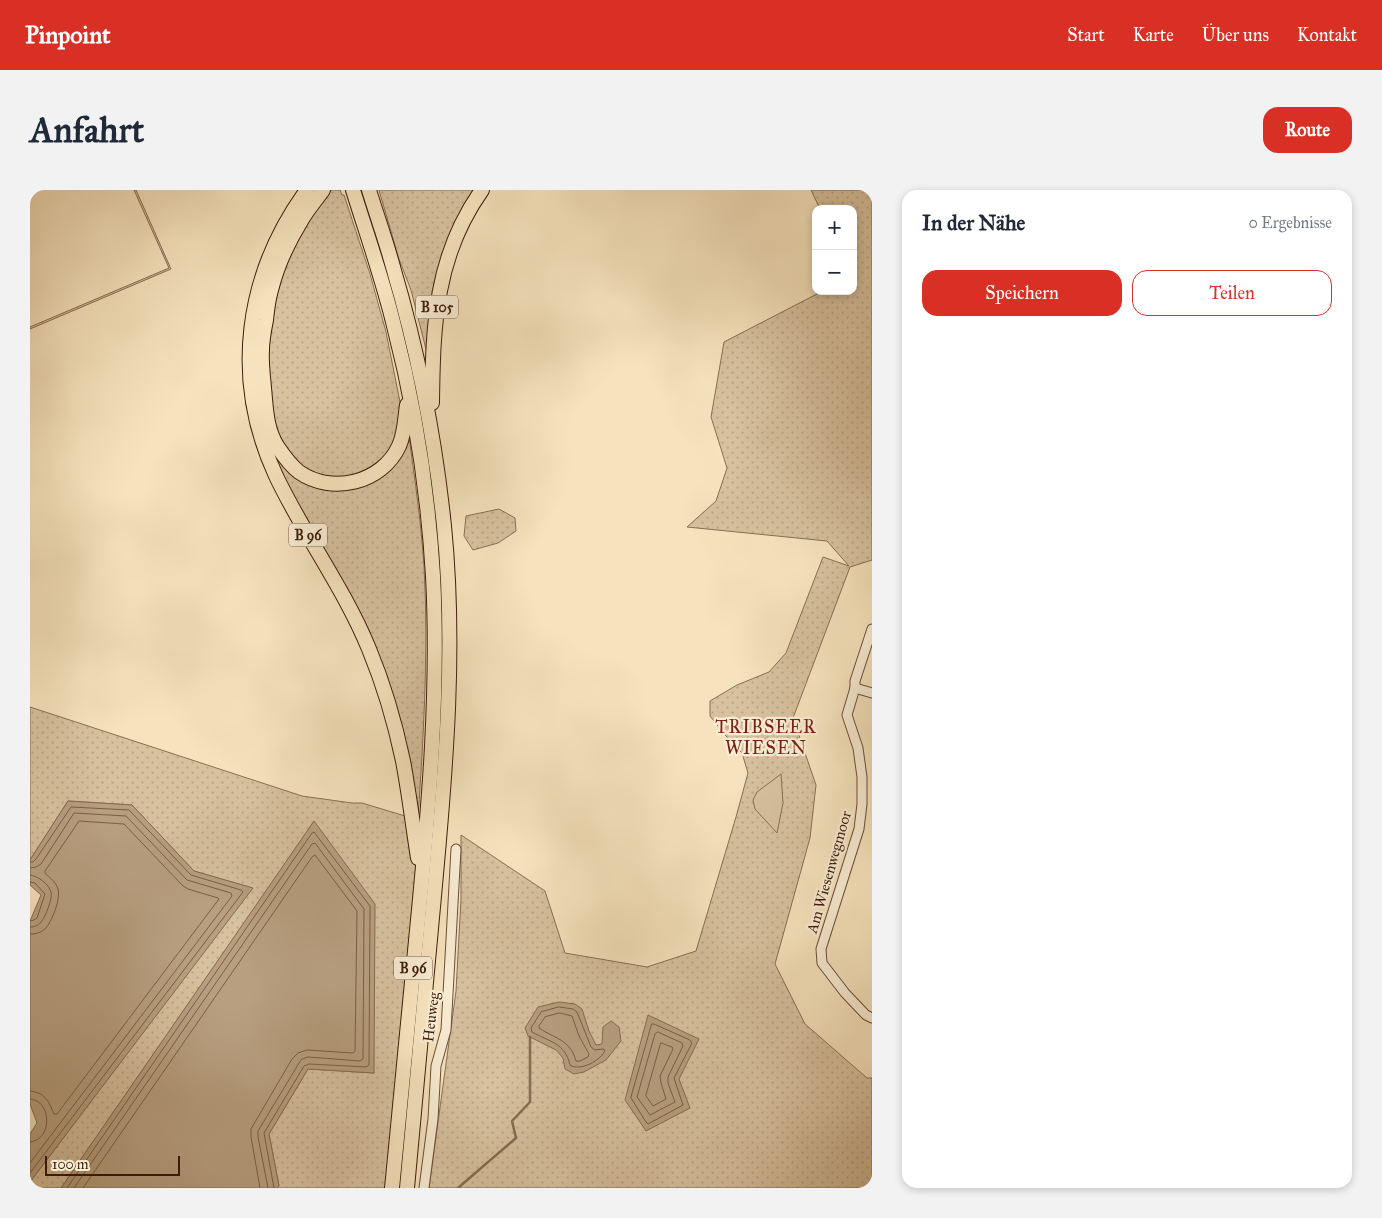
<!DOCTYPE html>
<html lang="de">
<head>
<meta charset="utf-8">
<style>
	body { margin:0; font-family:"IM FELL Great Primer",serif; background:#f2f2f3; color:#1f2937 }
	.controls { position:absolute; right:15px; top:15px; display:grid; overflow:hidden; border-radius:10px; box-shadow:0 2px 8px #0003 }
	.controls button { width:45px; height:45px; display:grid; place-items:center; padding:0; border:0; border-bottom:1px solid #e0e1e3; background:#fff; color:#1f2937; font:25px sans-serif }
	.scale { position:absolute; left:15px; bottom:12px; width:135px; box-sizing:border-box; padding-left:5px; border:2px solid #3d1c0a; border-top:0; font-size:14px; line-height:18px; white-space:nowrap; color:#3d1c0a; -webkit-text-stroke:4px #f9edd4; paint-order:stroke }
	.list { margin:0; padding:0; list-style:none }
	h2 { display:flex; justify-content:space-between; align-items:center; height:65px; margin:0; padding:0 20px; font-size:21px }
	h2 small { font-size:16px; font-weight:400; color:#747a83 }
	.actions { display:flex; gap:10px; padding:15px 20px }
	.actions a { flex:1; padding:11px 0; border:1px solid #d93025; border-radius:15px; text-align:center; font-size:18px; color:#d93025 }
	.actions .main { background:#d93025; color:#fff }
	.map { position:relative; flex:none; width:842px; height:998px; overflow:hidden; border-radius:15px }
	header { display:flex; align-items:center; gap:30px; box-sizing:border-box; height:70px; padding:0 25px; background:#d93025; color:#fff }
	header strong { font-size:24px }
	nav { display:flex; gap:28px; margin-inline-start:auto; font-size:18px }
	.intro { display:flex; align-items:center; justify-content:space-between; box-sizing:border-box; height:120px; padding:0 30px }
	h1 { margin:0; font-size:35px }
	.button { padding:12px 22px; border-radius:15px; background:#d93025; color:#fff; font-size:18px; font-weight:700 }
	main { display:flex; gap:30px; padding:0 30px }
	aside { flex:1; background:#fff; border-radius:15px; box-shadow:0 2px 8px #0003 }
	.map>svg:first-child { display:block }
	.grass { fill:url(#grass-dots); stroke:#8a6e54 }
	.park { fill:#d7c19f; stroke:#8a6e54 }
	.water { fill:#b79f80; stroke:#866b51 }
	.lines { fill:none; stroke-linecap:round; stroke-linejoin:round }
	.shore { stroke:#7a5e45; stroke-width:1 }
	.stream { stroke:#866b51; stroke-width:2.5 }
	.minor-casing { stroke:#6b4e37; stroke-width:11 }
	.trunk-casing { stroke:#3d1c0a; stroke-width:16 }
	.minor { stroke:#f9edd4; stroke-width:9 }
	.trunk { stroke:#f6e3bd; stroke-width:14 }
	.labels { text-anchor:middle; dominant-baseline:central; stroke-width:4.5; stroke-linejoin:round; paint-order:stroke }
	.shield { fill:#f9edd4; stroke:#755b47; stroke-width:1 }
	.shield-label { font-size:14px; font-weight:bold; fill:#3d1c0a }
	.street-label { font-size:15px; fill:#3d1c0a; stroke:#f9edd4 }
	.quarter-label { font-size:18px; letter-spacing:1px; fill:#7a1f14; stroke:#f9edd4 }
</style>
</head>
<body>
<header>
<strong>Pinpoint</strong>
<nav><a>Start</a><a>Karte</a><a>Über uns</a><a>Kontakt</a></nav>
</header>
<div class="intro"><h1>Anfahrt</h1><a class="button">Route</a></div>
<main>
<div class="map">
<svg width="842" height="998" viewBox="0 0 842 998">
	<defs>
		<pattern id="grass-dots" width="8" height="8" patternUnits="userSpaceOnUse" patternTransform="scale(1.25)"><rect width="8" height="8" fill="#d7c19f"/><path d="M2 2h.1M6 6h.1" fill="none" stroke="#b9a588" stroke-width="1.8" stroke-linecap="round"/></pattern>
	</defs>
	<rect width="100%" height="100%" fill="#f6e3bd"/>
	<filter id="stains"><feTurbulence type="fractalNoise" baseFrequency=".004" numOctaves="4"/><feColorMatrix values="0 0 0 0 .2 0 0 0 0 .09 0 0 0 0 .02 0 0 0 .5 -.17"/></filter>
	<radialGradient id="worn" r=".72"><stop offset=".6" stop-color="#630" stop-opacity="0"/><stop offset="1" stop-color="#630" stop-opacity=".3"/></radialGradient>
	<g class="grass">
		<path d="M104,0H106L141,79L0,139V137L139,78Z"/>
		<path d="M283,0H289C243,61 219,133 231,210C233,225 235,243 243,257C266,300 322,314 359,279C368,270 373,258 377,247H379C385,290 391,333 394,376C399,465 393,554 387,643C381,614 380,585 374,557C367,525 357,493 345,463C319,399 278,344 250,282C206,186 219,83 283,0Z"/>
		<path d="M299,0H310L312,5H314L340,84L356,142L371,217L370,244L351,276L311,292L273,280L245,242L235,180L249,86L283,21Z"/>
		<path d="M349,0H449L432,26L400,175L381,100L369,69Z"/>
		<path d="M781,0H842V370L820,377L763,528L786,595L780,648L745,774L775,834L837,888H842V998H399L426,801L431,710V645L515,701L535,763L617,777L666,761L706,627L718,583L712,563L696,546L680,526V511L707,495L739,482L756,463L793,367L819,376L797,351L657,337L686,311L697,278L681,227L694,152L787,104L789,101H823V19H790Z"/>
		<path d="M469,319L485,328L486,341L468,353L443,360L434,346L436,326Z"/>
		<path d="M0,517L272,606L322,613H332L375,626L391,692L360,998H247L249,996L239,944L278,879L344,883L284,632L31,998H0V992L222,698L164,681L102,615L38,611L0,670Z"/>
	</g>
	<path class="park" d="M751,584L753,613L747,643L725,619L723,610L727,602Z"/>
	<g class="water">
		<path d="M38,611L102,615L164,681L223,698L0,992V944L7,933L0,914V731L11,705L0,695V670Z"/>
		<path d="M284,631L345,714L344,883L278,879L239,944L249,996L247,998H31Z"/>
		<path d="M529,812L545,814L552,819L559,841L566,855L572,854L573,837L581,831L589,837L591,851L576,870L554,882L544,884L535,879L533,868L526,860L498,846L495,838L508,817Z"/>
		<path d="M618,825L669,849L649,889L660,918L616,941L595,910Z"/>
	</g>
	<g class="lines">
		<g class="shore">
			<path d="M0,672H3L6,669L41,617L99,620L161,685L211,700L213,702L0,983"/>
			<path d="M0,678L6,677L11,674L44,623L96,626L157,690L201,703L202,706L0,973"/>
			<path d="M0,685C8,686 19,694 21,702C23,708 15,728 11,732C8,736 4,737 0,737"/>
			<path d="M0,692L5,693L15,704L7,728L4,730L0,731"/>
			<path d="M0,744C6,744 10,743 15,739C22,732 31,708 28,699C26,692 20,688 15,683V681L49,631L94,634L153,696L158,699L188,708L189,709L27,924H24C19,912 15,902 0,901"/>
			<path d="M529,817L543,819L547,822L561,857L565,860L573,859L575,860C572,870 550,882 540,875C535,853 520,852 502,842L501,838L511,822Z"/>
			<path d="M530,823L542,826L549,846L559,864L558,867L550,871H546C540,849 525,849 509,838V836L515,827Z"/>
			<path d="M622,834H624L660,850L662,853L644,888L653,915L618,934L616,932L601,908Z"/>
			<path d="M628,842L652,853L653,856L638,887V893L645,912L620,925L607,907L625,844Z"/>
			<path d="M631,853L642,857L643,859L630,886L631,893L636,909L623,916L616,906Z"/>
			<path d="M0,909C22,910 23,950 0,952"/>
			<path d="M37,998L282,643L284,642L340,716L339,875L336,877L279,874L274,876L234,943L244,998"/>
			<path d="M44,998L282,654L285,653L334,719L333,869L330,871L278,867L272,869L269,873L228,941V947L238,998"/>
			<path d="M53,998L282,667L285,665L327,721L325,861L323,863L277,860L268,863L262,869L221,939V947L230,998"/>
		</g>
		<path class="stream" d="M428,998L486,948L482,931L500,912V847"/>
		<g class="minor-casing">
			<g id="minor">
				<path d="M842,439L825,491V498L817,525L828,558L832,587V614L829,639L791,759L792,773L815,803L836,825L842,828"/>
				<path d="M825,498L842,503"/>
				<path d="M394,998L403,929L406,876L416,840L426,659"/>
			</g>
		</g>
		<g class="trunk-casing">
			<g id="trunk">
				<path d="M277,0C215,85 201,189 246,286C274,345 314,398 339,459C354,495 365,533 373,571C379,603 383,636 388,668"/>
				<path d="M293,0C286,10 277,20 271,31C258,52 247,76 241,100C238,110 237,120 236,130C234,140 232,150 232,160C231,172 233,185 234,198C236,218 236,238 247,256C253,265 260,275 269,282C302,305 352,293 369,256C375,243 375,228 377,215"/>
				<path d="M323,0C337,45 353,90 364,136C385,217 398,302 403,386C409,501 399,616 388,730C379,820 371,909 362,998"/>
				<path d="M339,0C347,26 356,51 363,77C388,162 405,248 414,336C426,455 416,576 405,695C396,796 386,897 377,998"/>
				<path d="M402,213C403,135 405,66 452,0"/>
			</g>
		</g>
		<use href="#minor" class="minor"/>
		<use href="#trunk" class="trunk"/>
	</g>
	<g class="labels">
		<g class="shield">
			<rect x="386" y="105.5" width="42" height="23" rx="4"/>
			<rect x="259" y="333.5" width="38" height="23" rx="4"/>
			<rect x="364" y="766.5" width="38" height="23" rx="4"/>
		</g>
		<g class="shield-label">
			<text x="407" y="117">B 105</text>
			<text x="278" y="345">B 96</text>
			<text x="383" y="778">B 96</text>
		</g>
		<g class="street-label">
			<text transform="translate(799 682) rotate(-74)">Am Wiesenwegmoor</text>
			<text transform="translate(401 827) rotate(-83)">Heuweg</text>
		</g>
		<g class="quarter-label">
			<text x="736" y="537">TRIBSEER<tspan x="736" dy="21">WIESEN</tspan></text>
		</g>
	</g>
	<rect width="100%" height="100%" filter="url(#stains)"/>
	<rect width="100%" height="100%" fill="url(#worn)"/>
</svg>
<div class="controls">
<button>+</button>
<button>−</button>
</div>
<div class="scale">100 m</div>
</div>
<aside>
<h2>In der Nähe<small>0 Ergebnisse</small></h2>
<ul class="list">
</ul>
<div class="actions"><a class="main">Speichern</a><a>Teilen</a></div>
</aside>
</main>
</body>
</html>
